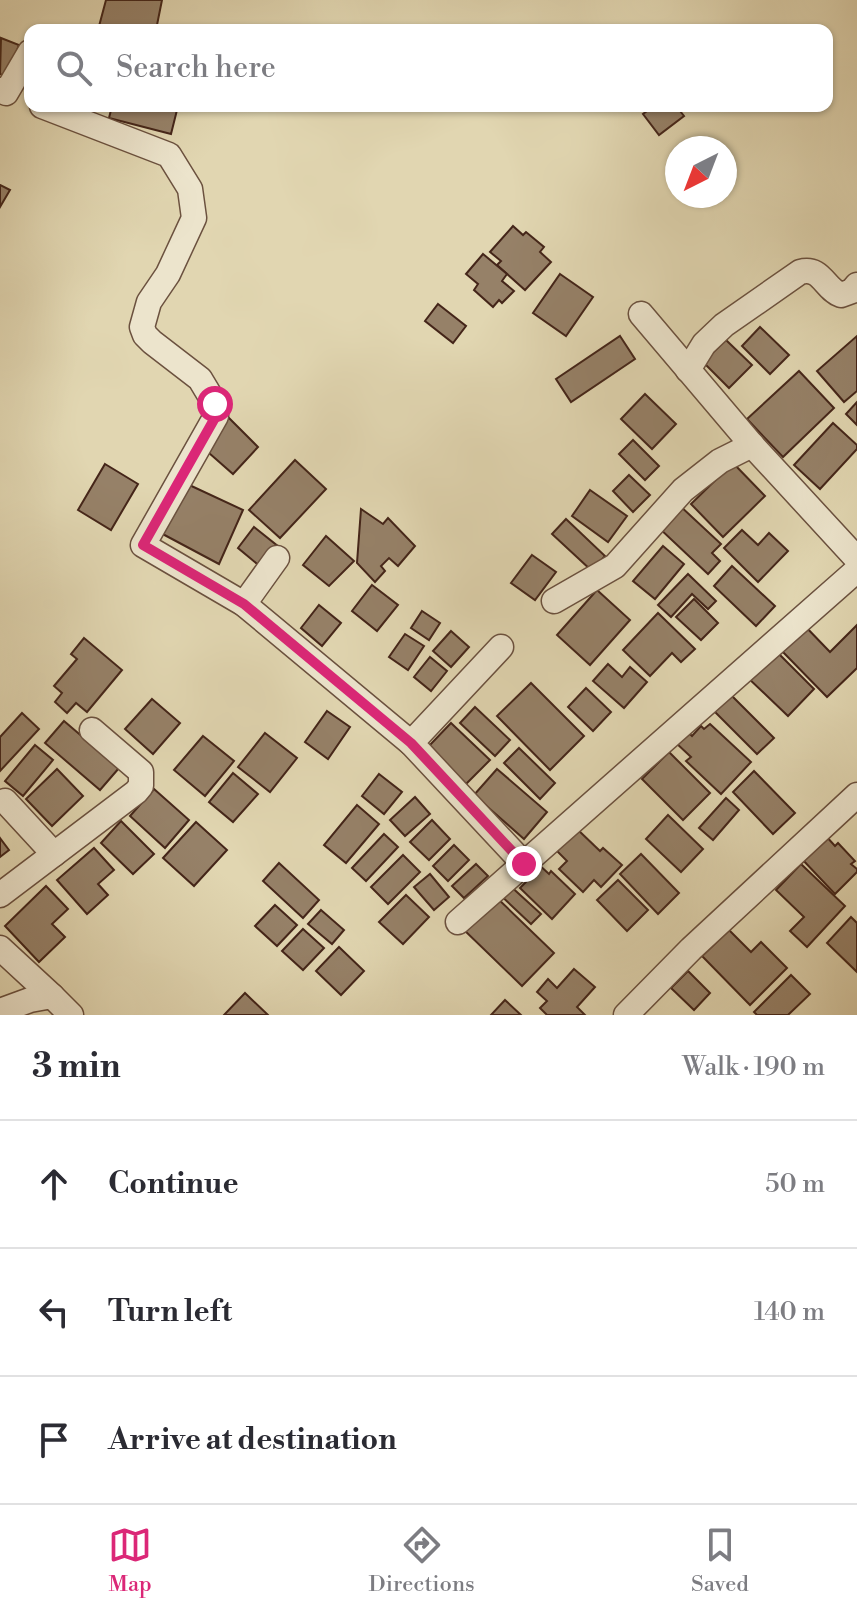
<!DOCTYPE html>
<html lang="en">
<head>
<meta charset="utf-8">
<style>
	body { margin:0; font-family:"Libre Bodoni",serif; background:#f2f2f3; color:#2b2b33 }
	.compass { position:absolute; left:665px; top:136px; width:72px; height:72px; border-radius:50%; background:#fff; box-shadow:0 2px 6px #0004; rotate:222deg }
	.stop { position:absolute; width:24px; height:24px; margin:-18px; border:6px solid #db2777; border-radius:50%; background:#fff }
	.stop.end { background:#db2777; border-color:#fff; box-shadow:0 2px 8px #0008 }
	.list { margin:0; padding:0; list-style:none }
	h2 { display:flex; justify-content:space-between; align-items:center; height:104px; margin:0; padding:0 32px; font-size:34px }
	h2 small { font-size:26px; font-weight:400; color:#7c7c81 }
	.list li { display:grid; grid-template-columns:52px 1fr auto; gap:24px; align-items:center; box-sizing:border-box; height:128px; padding:0 32px; border-top:2px solid #e1e1e2 }
	.list b { display:block; font-size:30px; white-space:nowrap }
	.list em { font-size:26px; font-style:normal; color:#7c7c81 }
	.icon { flex:none; width:44px; height:44px; fill:none; stroke:currentColor; stroke-width:2; stroke-linecap:round; stroke-linejoin:round }
	.map { position:relative; flex:none; width:857px; height:1015px; overflow:hidden }
	.search { position:absolute; background:#fff; box-shadow:0 2px 6px #0004; left:24px; right:24px; top:24px; height:88px; display:flex; align-items:center; gap:20px; box-sizing:border-box; padding:0 28px; border-radius:16px; color:#7c7c81; font-size:30px }
	.sheet { height:488px; background:#fff }
	nav { display:flex; justify-content:space-around; align-items:center; box-sizing:border-box; height:112px; border-top:2px solid #e1e1e2; background:#fff; font-size:22px; color:#7c7c81 }
	nav a { display:grid; justify-items:center; gap:4px }
	nav .on { color:#db2777 }
	.map>svg:first-child { display:block }
	.building { fill:#968168; stroke:#442519; stroke-width:2 }
	.lines { fill:none; stroke-linecap:round; stroke-linejoin:round }
	.street-casing { stroke:#6b513f; stroke-width:27 }
	.street { stroke:#ece4cc; stroke-width:24 }
	.route { stroke:#db2777; stroke-width:10 }
</style>
</head>
<body>
<div class="map">
<svg width="857" height="1015" viewBox="0 0 857 1015">
	<rect width="100%" height="100%" fill="#e1d6b1"/>
	<filter id="stains"><feTurbulence type="fractalNoise" baseFrequency=".0025" numOctaves="4"/><feColorMatrix values="0 0 0 0 .2 0 0 0 0 .09 0 0 0 0 .02 0 0 0 .5 -.17"/></filter>
	<radialGradient id="worn" r=".72"><stop offset=".6" stop-color="#630" stop-opacity="0"/><stop offset="1" stop-color="#630" stop-opacity=".3"/></radialGradient>
	<g class="building">
		<path d="M106,0H162L156,30H98Z"/>
		<path d="M1,38L19,45L7,77L0,74Z"/>
		<path d="M112,106H178L171,134L109,118Z"/>
		<path d="M654,106H676L684,116L659,135L643,114Z"/>
		<path d="M0,185L10,190L0,207Z"/>
		<path d="M513,226L523,235L526,232L544,247L540,252L551,262L525,290L497,265L501,261L490,252Z"/>
		<path d="M483,254L507,274L502,281L514,291L502,303L499,300L493,307L474,290L478,284L466,274Z"/>
		<path d="M560,274L593,297L566,336L533,313Z"/>
		<path d="M438,304L466,326L453,343L425,321Z"/>
		<path d="M760,327L789,355L770,374L742,346Z"/>
		<path d="M620,336L635,359L571,402L556,379Z"/>
		<path d="M857,336V391L844,402L817,371Z"/>
		<path d="M726,340L752,365L729,388L703,362Z"/>
		<path d="M799,371L834,408L783,457L747,419Z"/>
		<path d="M645,394L676,424L652,449L621,419Z"/>
		<path d="M857,402V425L846,414Z"/>
		<path d="M227,416L258,447L233,474L201,446Z"/>
		<path d="M833,423L857,445V449L820,489L794,465Z"/>
		<path d="M633,440L659,466L645,480L619,454Z"/>
		<path d="M295,460L326,489L280,538L249,510Z"/>
		<path d="M733,463L765,496L723,537L691,504Z"/>
		<path d="M105,464L138,484L111,530L78,510Z"/>
		<path d="M629,475L650,495L633,512L613,491Z"/>
		<path d="M185,483L243,510L219,564L157,531Z"/>
		<path d="M590,490L627,516L608,542L572,516Z"/>
		<path d="M678,504L721,544L712,553L720,561L708,574L658,527Z"/>
		<path d="M361,509L383,524L388,518L415,546L398,566L389,558L381,566L385,571L375,582L357,563Z"/>
		<path d="M566,519L605,556L592,571L552,534Z"/>
		<path d="M254,527L279,547L262,568L238,548Z"/>
		<path d="M742,530L758,545L769,533L788,551L758,582L724,548Z"/>
		<path d="M326,536L354,561L329,586L303,565Z"/>
		<path d="M663,546L684,564L655,599L633,581Z"/>
		<path d="M532,555L556,572L535,600L511,583Z"/>
		<path d="M732,566L775,606L756,626L714,586Z"/>
		<path d="M688,574L716,601L708,609L692,594L671,617L658,605Z"/>
		<path d="M372,585L398,605L377,631L352,611Z"/>
		<path d="M597,590L630,620L590,665L557,635Z"/>
		<path d="M694,599L718,623L701,640L676,617Z"/>
		<path d="M319,605L341,623L322,646L301,628Z"/>
		<path d="M422,611L440,623L429,640L411,628Z"/>
		<path d="M658,613L695,649L681,662L672,653L650,676L623,650Z"/>
		<path d="M803,624L830,652L857,625V668L827,697L779,648Z"/>
		<path d="M451,631L469,647L451,667L433,651Z"/>
		<path d="M405,634L424,646L408,670L389,657Z"/>
		<path d="M84,638L122,670L87,712L76,703L67,713L55,702L62,693L54,686L77,659L71,654Z"/>
		<path d="M773,648L814,689L788,716L746,676Z"/>
		<path d="M430,657L447,671L431,691L414,677Z"/>
		<path d="M608,664L622,677L630,667L647,682L624,708L593,681Z"/>
		<path d="M531,683L584,736L550,770L497,716Z"/>
		<path d="M586,688L611,712L593,731L568,707Z"/>
		<path d="M729,693L774,738L757,754L713,710Z"/>
		<path d="M152,699L180,723L153,754L125,729Z"/>
		<path d="M475,707L510,740L495,756L460,723Z"/>
		<path d="M327,711L350,727L328,759L305,742Z"/>
		<path d="M22,713L39,729L0,771V737Z"/>
		<path d="M64,721L119,768L100,790L45,743Z"/>
		<path d="M451,723L490,760L466,784L428,747Z"/>
		<path d="M710,724L751,762L721,794L686,761L691,757L675,742L686,730L692,736L701,726L704,729Z"/>
		<path d="M265,733L297,758L270,792L238,767Z"/>
		<path d="M203,736L234,761L205,796L174,770Z"/>
		<path d="M35,745L53,760L23,796L5,781Z"/>
		<path d="M519,748L555,783L540,799L504,763Z"/>
		<path d="M669,752L710,793L683,820L642,779Z"/>
		<path d="M57,769L83,796L52,826L26,799Z"/>
		<path d="M497,769L547,812L524,839L474,795Z"/>
		<path d="M754,771L795,813L773,834L733,792Z"/>
		<path d="M233,773L258,794L233,822L209,802Z"/>
		<path d="M379,774L402,792L384,814L362,796Z"/>
		<path d="M154,789L189,820L165,848L130,816Z"/>
		<path d="M415,797L430,814L405,836L390,820Z"/>
		<path d="M726,798L739,810L713,840L699,828Z"/>
		<path d="M357,805L379,824L346,863L324,845Z"/>
		<path d="M668,815L703,849L681,872L646,839Z"/>
		<path d="M432,820L450,839L429,860L410,842Z"/>
		<path d="M121,821L154,854L133,874L101,843Z"/>
		<path d="M196,822L227,850L194,886L163,858Z"/>
		<path d="M576,828L600,851L603,848L622,865L601,887L594,880L583,892L559,869L567,861L551,845Z"/>
		<path d="M384,834L398,847L366,881L352,868Z"/>
		<path d="M825,835L835,846L838,843L855,861L851,864L857,869V872L835,894L801,858Z"/>
		<path d="M0,838L9,850L0,857Z"/>
		<path d="M454,845L469,860L448,881L433,866Z"/>
		<path d="M94,848L114,870L98,884L108,895L87,914L57,880Z"/>
		<path d="M641,854L679,893L658,914L620,874Z"/>
		<path d="M403,855L420,872L388,904L371,887Z"/>
		<path d="M536,862L549,874L551,871L575,894L552,919L520,888L528,880L524,875Z"/>
		<path d="M279,863L319,900L303,918L263,881Z"/>
		<path d="M476,864L488,876L464,898L452,886Z"/>
		<path d="M801,864L845,906L807,947L790,931L804,917L776,890Z"/>
		<path d="M430,874L449,897L434,910L414,887Z"/>
		<path d="M618,880L648,910L627,931L597,900Z"/>
		<path d="M506,882L541,914L531,924L497,892Z"/>
		<path d="M46,886L68,909L52,924L65,937L39,962L5,926Z"/>
		<path d="M406,895L429,917L403,944L379,922Z"/>
		<path d="M494,895L554,953L522,986L462,928Z"/>
		<path d="M275,905L297,925L277,946L255,926Z"/>
		<path d="M321,910L344,930L332,944L308,924Z"/>
		<path d="M851,917L857,923V972L827,943Z"/>
		<path d="M303,929L324,948L303,970L282,951Z"/>
		<path d="M729,930L751,952L761,942L787,968L750,1005L702,956Z"/>
		<path d="M339,947L364,971L341,995L316,971Z"/>
		<path d="M574,969L595,987L577,1007L585,1015H547L540,1008L547,1001L537,992L548,979L557,988Z"/>
		<path d="M688,971L710,993L694,1010L671,988Z"/>
		<path d="M791,975L810,994L788,1015H757L754,1012Z"/>
		<path d="M245,993L268,1015H224Z"/>
		<path d="M505,1000L521,1015H491Z"/>
	</g>
	<g class="lines">
		<g class="street-casing">
			<g id="street">
				<path d="M0,90L6,93L30,52"/>
				<path d="M42,106L169,155L190,189L194,218L168,274L149,302L142,327L145,335L152,342L200,379L215,404L216,416L143,545L244,604L411,743"/>
				<path d="M641,314L752,445L857,559"/>
				<path d="M688,370L704,344L724,325L800,272C822,266 824,289 841,295L852,291L857,285"/>
				<path d="M554,601L615,566L683,490L720,461L752,445"/>
				<path d="M244,604L277,558"/>
				<path d="M501,647L411,743L524,864"/>
				<path d="M5,801L54,854"/>
				<path d="M0,895L136,792L141,786V772L92,730"/>
				<path d="M458,922L857,570"/>
				<path d="M0,948L52,996"/>
				<path d="M0,1011L30,1000L52,996L71,1015"/>
				<path d="M626,1015L691,949L857,795"/>
			</g>
		</g>
		<use href="#street" class="street"/>
	</g>
	<g class="lines">
		<path class="route" d="M215,404L216,416L143,545L244,604L411,743L524,864"/>
	</g>
	<rect width="100%" height="100%" filter="url(#stains)"/>
	<rect width="100%" height="100%" fill="url(#worn)"/>
</svg>
<svg class="compass" viewBox="-18 -18 36 36"><path d="M0-13l5 13h-10z" fill="#e53935"/><path d="M0 13l5-13h-10z" fill="#7c7c81"/></svg>
<div class="stop" style="left:215px;top:404px"></div>
<div class="stop end" style="left:524px;top:864px"></div>
<div class="search"><svg class="icon" aria-label="search" viewBox="0 0 24 24"><circle cx="10" cy="10" r="6"/><path d="M15 15l6 6"/></svg>Search here</div>
</div>
<section class="sheet">
<h2>3 min<small>Walk · 190 m</small></h2>
<ul class="list">
<li><svg class="icon" aria-label="ahead" viewBox="0 0 24 24"><path d="M12 20V5M6 11l6-6 6 6"/></svg><div><b>Continue</b></div><em>50 m</em></li>
<li><svg class="icon" aria-label="left" viewBox="0 0 24 24"><path d="M17 20v-9H6M10 6l-5 5 5 5"/></svg><div><b>Turn left</b></div><em>140 m</em></li>
<li><svg class="icon" aria-label="arrive" viewBox="0 0 24 24"><path d="M6 21V4h12l-3 4 3 4H6"/></svg><div><b>Arrive at destination</b></div></li>
</ul>
</section>
<nav>
<a class="on"><svg class="icon" aria-label="map" viewBox="0 0 24 24"><path d="M3 6l6-2 6 2 6-2v14l-6 2-6-2-6 2zM9 4v14M15 6v14"/></svg>Map</a>
<a><svg class="icon" aria-label="directions" viewBox="0 0 24 24"><path d="M12 3l9 9-9 9-9-9zM9 14v-3h6M13 9l2 2-2 2"/></svg>Directions</a>
<a><svg class="icon" aria-label="saved" viewBox="0 0 24 24"><path d="M7 4h10v16l-5-4-5 4z"/></svg>Saved</a>
</nav>
</body>
</html>
